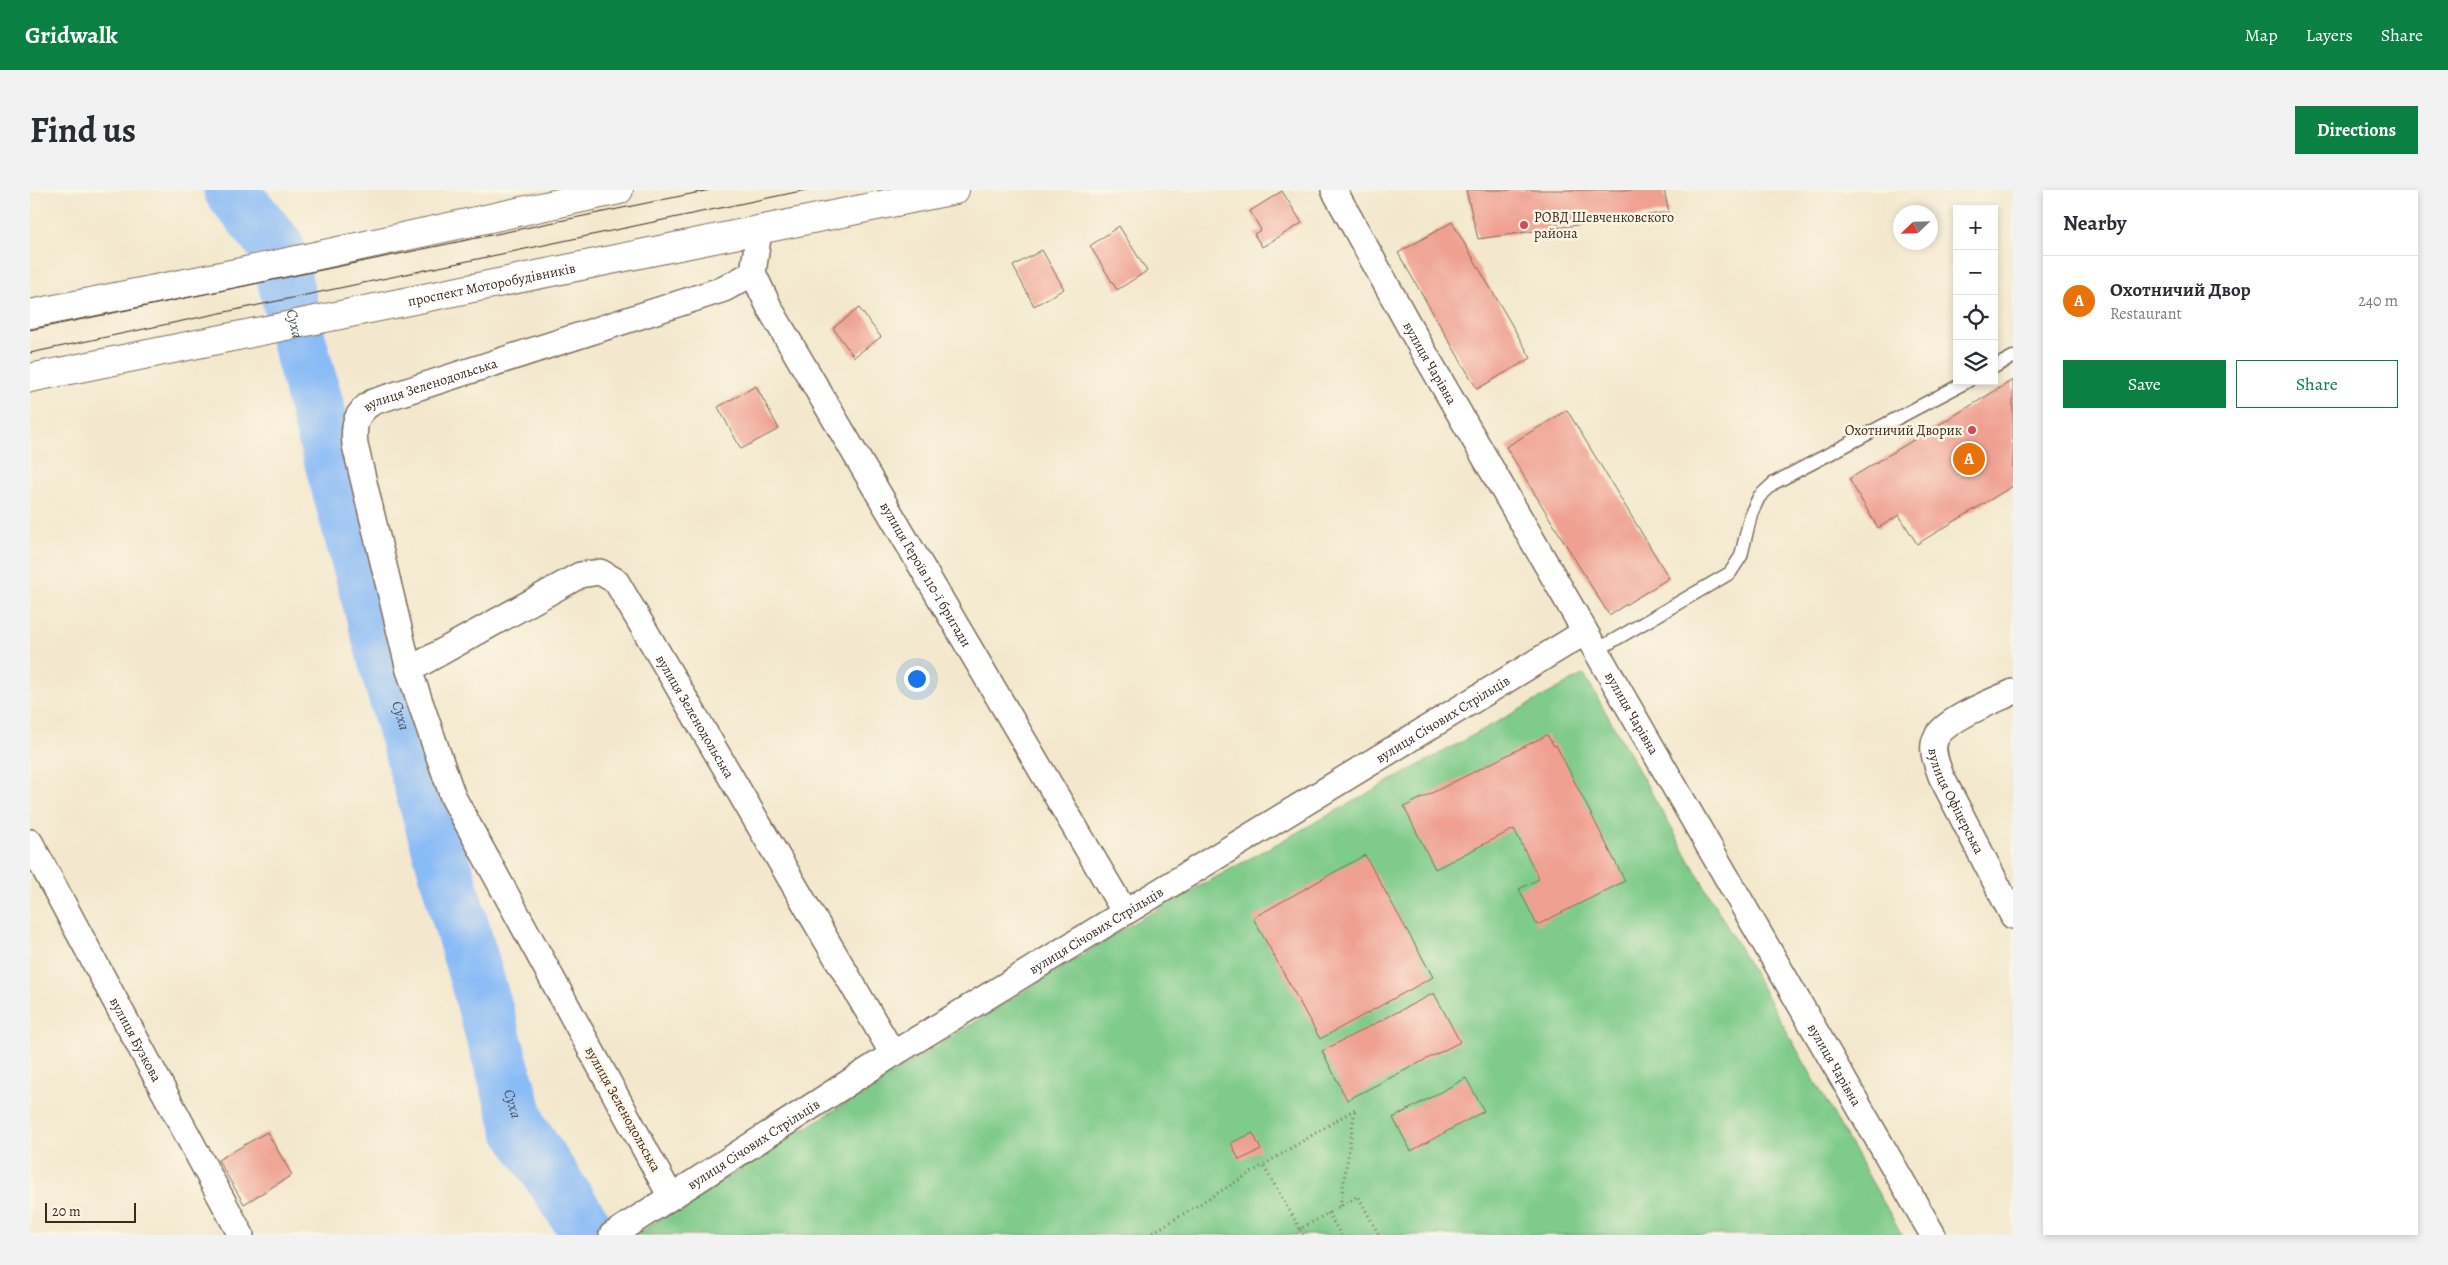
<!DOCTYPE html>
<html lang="en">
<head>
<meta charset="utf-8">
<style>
	body { margin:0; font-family:Alegreya,serif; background:#f2f2f3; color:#2b2b33 }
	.controls { position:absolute; right:15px; top:15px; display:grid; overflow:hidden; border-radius:0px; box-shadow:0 2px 8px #0003 }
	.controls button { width:45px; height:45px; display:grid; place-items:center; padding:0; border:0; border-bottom:1px solid #e1e1e2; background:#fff; color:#2b2b33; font:25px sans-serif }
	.compass { position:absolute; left:1863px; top:15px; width:45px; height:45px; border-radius:50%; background:#fff; box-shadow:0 2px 8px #0003; rotate:247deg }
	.scale { position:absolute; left:15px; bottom:12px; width:91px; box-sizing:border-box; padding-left:5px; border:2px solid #3b2a1e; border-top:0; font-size:14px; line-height:18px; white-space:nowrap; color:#3b2a1e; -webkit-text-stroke:4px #fcf5e5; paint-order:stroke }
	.you { position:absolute; left:886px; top:488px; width:18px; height:18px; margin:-12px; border:4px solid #fff; border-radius:50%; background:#1a73e8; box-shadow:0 0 0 8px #1a73e833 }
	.badge { display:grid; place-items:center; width:32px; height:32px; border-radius:50%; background:#0b8043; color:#fff; font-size:16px; font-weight:700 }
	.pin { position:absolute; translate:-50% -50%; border:2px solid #fff; box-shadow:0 1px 5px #0006 }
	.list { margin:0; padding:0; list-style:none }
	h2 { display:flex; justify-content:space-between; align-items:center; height:65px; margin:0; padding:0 20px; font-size:21px }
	h2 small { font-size:16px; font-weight:400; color:#7c7c81 }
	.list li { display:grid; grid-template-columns:32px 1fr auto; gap:15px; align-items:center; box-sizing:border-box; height:90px; padding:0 20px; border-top:1px solid #e1e1e2 }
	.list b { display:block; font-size:19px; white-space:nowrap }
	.list p { margin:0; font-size:16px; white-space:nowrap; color:#7c7c81 }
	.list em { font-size:16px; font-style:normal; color:#7c7c81 }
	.actions { display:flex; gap:10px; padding:15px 20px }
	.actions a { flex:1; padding:11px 0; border:1px solid #0b8043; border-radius:0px; text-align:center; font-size:18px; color:#0b8043 }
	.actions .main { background:#0b8043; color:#fff }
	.icon { flex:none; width:28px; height:28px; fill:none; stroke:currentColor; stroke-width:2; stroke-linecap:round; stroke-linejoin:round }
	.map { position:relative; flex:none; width:1983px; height:1045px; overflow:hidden; border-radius:0px }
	header { display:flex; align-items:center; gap:30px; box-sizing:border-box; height:70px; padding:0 25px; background:#0b8043; color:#fff }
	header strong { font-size:24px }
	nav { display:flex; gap:28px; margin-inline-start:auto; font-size:18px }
	.intro { display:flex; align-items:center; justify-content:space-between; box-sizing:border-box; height:120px; padding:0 30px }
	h1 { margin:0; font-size:35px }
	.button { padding:12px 22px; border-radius:0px; background:#0b8043; color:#fff; font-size:18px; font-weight:700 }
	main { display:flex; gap:30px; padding:0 30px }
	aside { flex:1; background:#fff; border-radius:0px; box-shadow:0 2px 8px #0003 }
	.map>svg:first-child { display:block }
	.green { fill:#7fcb8a; stroke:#5d7a54 }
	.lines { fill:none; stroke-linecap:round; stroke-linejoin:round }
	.river { stroke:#89bbf6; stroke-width:55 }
	.building { fill:#efa091 }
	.service-casing { stroke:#7b6c5b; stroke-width:15 }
	.minor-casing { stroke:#7b6c5b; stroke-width:28 }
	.secondary-casing { stroke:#7b6c5b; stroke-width:30 }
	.path { stroke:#7b6c5b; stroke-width:3; stroke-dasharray:1 4; stroke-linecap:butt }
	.service { stroke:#fff; stroke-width:12 }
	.minor { stroke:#fff; stroke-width:25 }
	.secondary { stroke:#fff; stroke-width:28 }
	.tram { stroke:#3b2a1e; stroke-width:1 }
	.poi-dot { fill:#d1495b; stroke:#fcf5e5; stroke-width:2 }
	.labels { text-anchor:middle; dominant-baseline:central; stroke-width:5; stroke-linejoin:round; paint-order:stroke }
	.poi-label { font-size:14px; fill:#3b2a1e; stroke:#fcf5e5; text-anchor:start }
	.street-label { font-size:14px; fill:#3b2a1e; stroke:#fcf5e5 }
	.water-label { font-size:15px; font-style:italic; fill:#52565f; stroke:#fcf5e5 }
</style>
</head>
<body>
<header>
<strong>Gridwalk</strong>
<nav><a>Map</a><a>Layers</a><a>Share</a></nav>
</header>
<div class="intro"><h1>Find us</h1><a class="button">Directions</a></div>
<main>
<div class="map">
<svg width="1983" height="1045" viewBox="0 0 1983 1045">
	<rect width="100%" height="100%" fill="#fcf5e5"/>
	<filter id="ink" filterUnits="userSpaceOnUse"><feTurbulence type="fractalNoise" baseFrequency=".02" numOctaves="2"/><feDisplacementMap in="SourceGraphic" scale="10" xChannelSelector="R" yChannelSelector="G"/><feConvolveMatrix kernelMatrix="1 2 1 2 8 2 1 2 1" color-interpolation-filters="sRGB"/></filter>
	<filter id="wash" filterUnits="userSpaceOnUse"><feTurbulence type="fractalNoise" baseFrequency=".0096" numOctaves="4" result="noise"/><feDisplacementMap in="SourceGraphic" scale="20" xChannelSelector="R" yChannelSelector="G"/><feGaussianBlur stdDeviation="1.12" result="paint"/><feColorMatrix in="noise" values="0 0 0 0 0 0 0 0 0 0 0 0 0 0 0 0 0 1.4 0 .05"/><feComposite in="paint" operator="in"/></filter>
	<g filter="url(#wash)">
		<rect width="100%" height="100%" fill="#f3e8cd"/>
		<path class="green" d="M1554,484L1872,1045H605L1103,733Z"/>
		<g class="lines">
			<path class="river" id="s1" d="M201,0L247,57L268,148L365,505L490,939L560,1045"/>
		</g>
		<g id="blocks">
			<g class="building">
				<path d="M1436,0H1634L1639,22L1448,49Z"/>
				<path d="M1252,1L1272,33L1232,57L1224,44L1231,40L1220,21Z"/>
				<path d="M1422,32L1501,168L1447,199L1368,63Z"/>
				<path d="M1089,36L1117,81L1087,100L1060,56Z"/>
				<path d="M1012,60L1034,99L1004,116L983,76Z"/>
				<path d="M829,118L851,147L824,167L803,138Z"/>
				<path d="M1983,190V296L1887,354L1869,325L1848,338L1819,289Z"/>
				<path d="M726,196L749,239L711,259L688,217Z"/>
				<path d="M1537,220L1639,388L1579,425L1476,257Z"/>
				<path d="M1517,545L1524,556L1526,555L1595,691L1507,735L1489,699L1509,689L1484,639L1405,679L1374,617Z"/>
				<path d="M1335,665L1403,787L1290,849L1223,728Z"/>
				<path d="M1404,803L1430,852L1317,910L1292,861Z"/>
				<path d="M1436,888L1454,921L1381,961L1363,928Z"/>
				<path d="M237,942L262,985L214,1014L188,970Z"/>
				<path d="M1223,943L1231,960L1209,970L1201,953Z"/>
			</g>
		</g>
	</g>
	<g filter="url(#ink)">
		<use href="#blocks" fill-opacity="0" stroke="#7b6c5b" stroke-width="1"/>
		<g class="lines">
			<g class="service-casing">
				<g id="service">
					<path d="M1964,177L1983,167"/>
					<path d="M1567,460L1700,383L1711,366L1721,324L1729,307L1744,293L1938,191"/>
				</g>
			</g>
			<g class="minor-casing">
				<g id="minor">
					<path id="s2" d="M1304,0L1387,150L1903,1045"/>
					<path id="s3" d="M729,41L723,83L740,119L1094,721"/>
					<path id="s4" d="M379,480L550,385L570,382L586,391L863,864"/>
					<path id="s5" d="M1983,502C1964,511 1915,529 1906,548C1900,560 1907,574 1911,586L1983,726"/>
					<path id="s6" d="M0,652L211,1045"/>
					<path id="s7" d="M641,1007L423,607L379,480L325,255C323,235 325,223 343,212L694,99L723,83"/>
					<path id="s8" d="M582,1045L863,864L1555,442"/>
				</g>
			</g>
			<g class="secondary-casing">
				<g id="secondary">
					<path d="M0,124L211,82L589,0"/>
					<path id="s9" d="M0,188L925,0"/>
				</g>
			</g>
			<g class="path">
				<path d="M1234,977L1270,1039"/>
				<path d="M1310,1016L1325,920"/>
				<path d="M1298,1023L1311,1045"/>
				<path d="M1119,1045L1325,919"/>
				<path d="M1273,1045L1270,1039L1328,1006L1349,1045"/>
			</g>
			<use href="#service" class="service"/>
			<use href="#minor" class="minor"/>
			<use href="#secondary" class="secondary"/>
			<g class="tram">
				<path d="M0,140L680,0"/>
				<path d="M0,163L776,0"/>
			</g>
		</g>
	</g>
	<g class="poi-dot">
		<circle cx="1494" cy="35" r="5"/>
		<circle cx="1942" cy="240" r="5"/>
	</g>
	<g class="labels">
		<g class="poi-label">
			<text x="1504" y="27">РОВД Шевченковского<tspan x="1504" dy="16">района</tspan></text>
			<text x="1932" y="240" text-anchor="end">Охотничий Дворик</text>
		</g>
		<g class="street-label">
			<text stroke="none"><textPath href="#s9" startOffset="471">проспект Моторобудівників</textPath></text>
			<text stroke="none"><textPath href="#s2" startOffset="198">вулиця Чарівна</textPath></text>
			<text stroke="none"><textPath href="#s7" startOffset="931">вулиця Зеленодольська</textPath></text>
			<text stroke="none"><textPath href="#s3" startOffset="390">вулиця Героїв 110-ї бригади</textPath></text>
			<text stroke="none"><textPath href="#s2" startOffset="602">вулиця Чарівна</textPath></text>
			<text stroke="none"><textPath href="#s4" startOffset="391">вулиця Зеленодольська</textPath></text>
			<text stroke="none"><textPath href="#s8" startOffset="978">вулиця Січових Стрільців</textPath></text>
			<text stroke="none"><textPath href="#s5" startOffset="159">вулиця Офіцерська</textPath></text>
			<text stroke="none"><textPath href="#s8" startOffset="572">вулиця Січових Стрільців</textPath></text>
			<text stroke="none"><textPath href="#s6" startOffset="224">вулиця Бузкова</textPath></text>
			<text stroke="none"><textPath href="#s2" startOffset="1008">вулиця Чарівна</textPath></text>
			<text transform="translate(593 919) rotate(61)">вулиця Зеленодольська</text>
			<text stroke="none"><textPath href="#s8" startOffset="168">вулиця Січових Стрільців</textPath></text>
		</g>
		<g class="water-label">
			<text stroke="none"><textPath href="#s1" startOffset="152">Суха</textPath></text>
			<text stroke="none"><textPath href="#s1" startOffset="558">Суха</textPath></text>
			<text stroke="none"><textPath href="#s1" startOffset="962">Суха</textPath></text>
		</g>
	</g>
</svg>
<div class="controls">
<button>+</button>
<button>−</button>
<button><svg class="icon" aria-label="locate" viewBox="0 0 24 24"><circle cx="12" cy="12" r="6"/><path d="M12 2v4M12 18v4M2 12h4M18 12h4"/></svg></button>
<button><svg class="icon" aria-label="layers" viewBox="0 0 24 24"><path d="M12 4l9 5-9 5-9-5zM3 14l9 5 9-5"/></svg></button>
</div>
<svg class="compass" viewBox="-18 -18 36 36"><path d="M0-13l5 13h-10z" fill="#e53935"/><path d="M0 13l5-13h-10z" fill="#7c7c81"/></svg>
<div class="scale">20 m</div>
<div class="you"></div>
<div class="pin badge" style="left:1939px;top:269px;background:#e8710a">A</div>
</div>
<aside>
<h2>Nearby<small></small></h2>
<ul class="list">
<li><span class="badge" style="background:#e8710a">A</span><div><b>Охотничий Двор</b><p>Restaurant</p></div><em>240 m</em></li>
</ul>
<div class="actions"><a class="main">Save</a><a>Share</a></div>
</aside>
</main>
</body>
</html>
